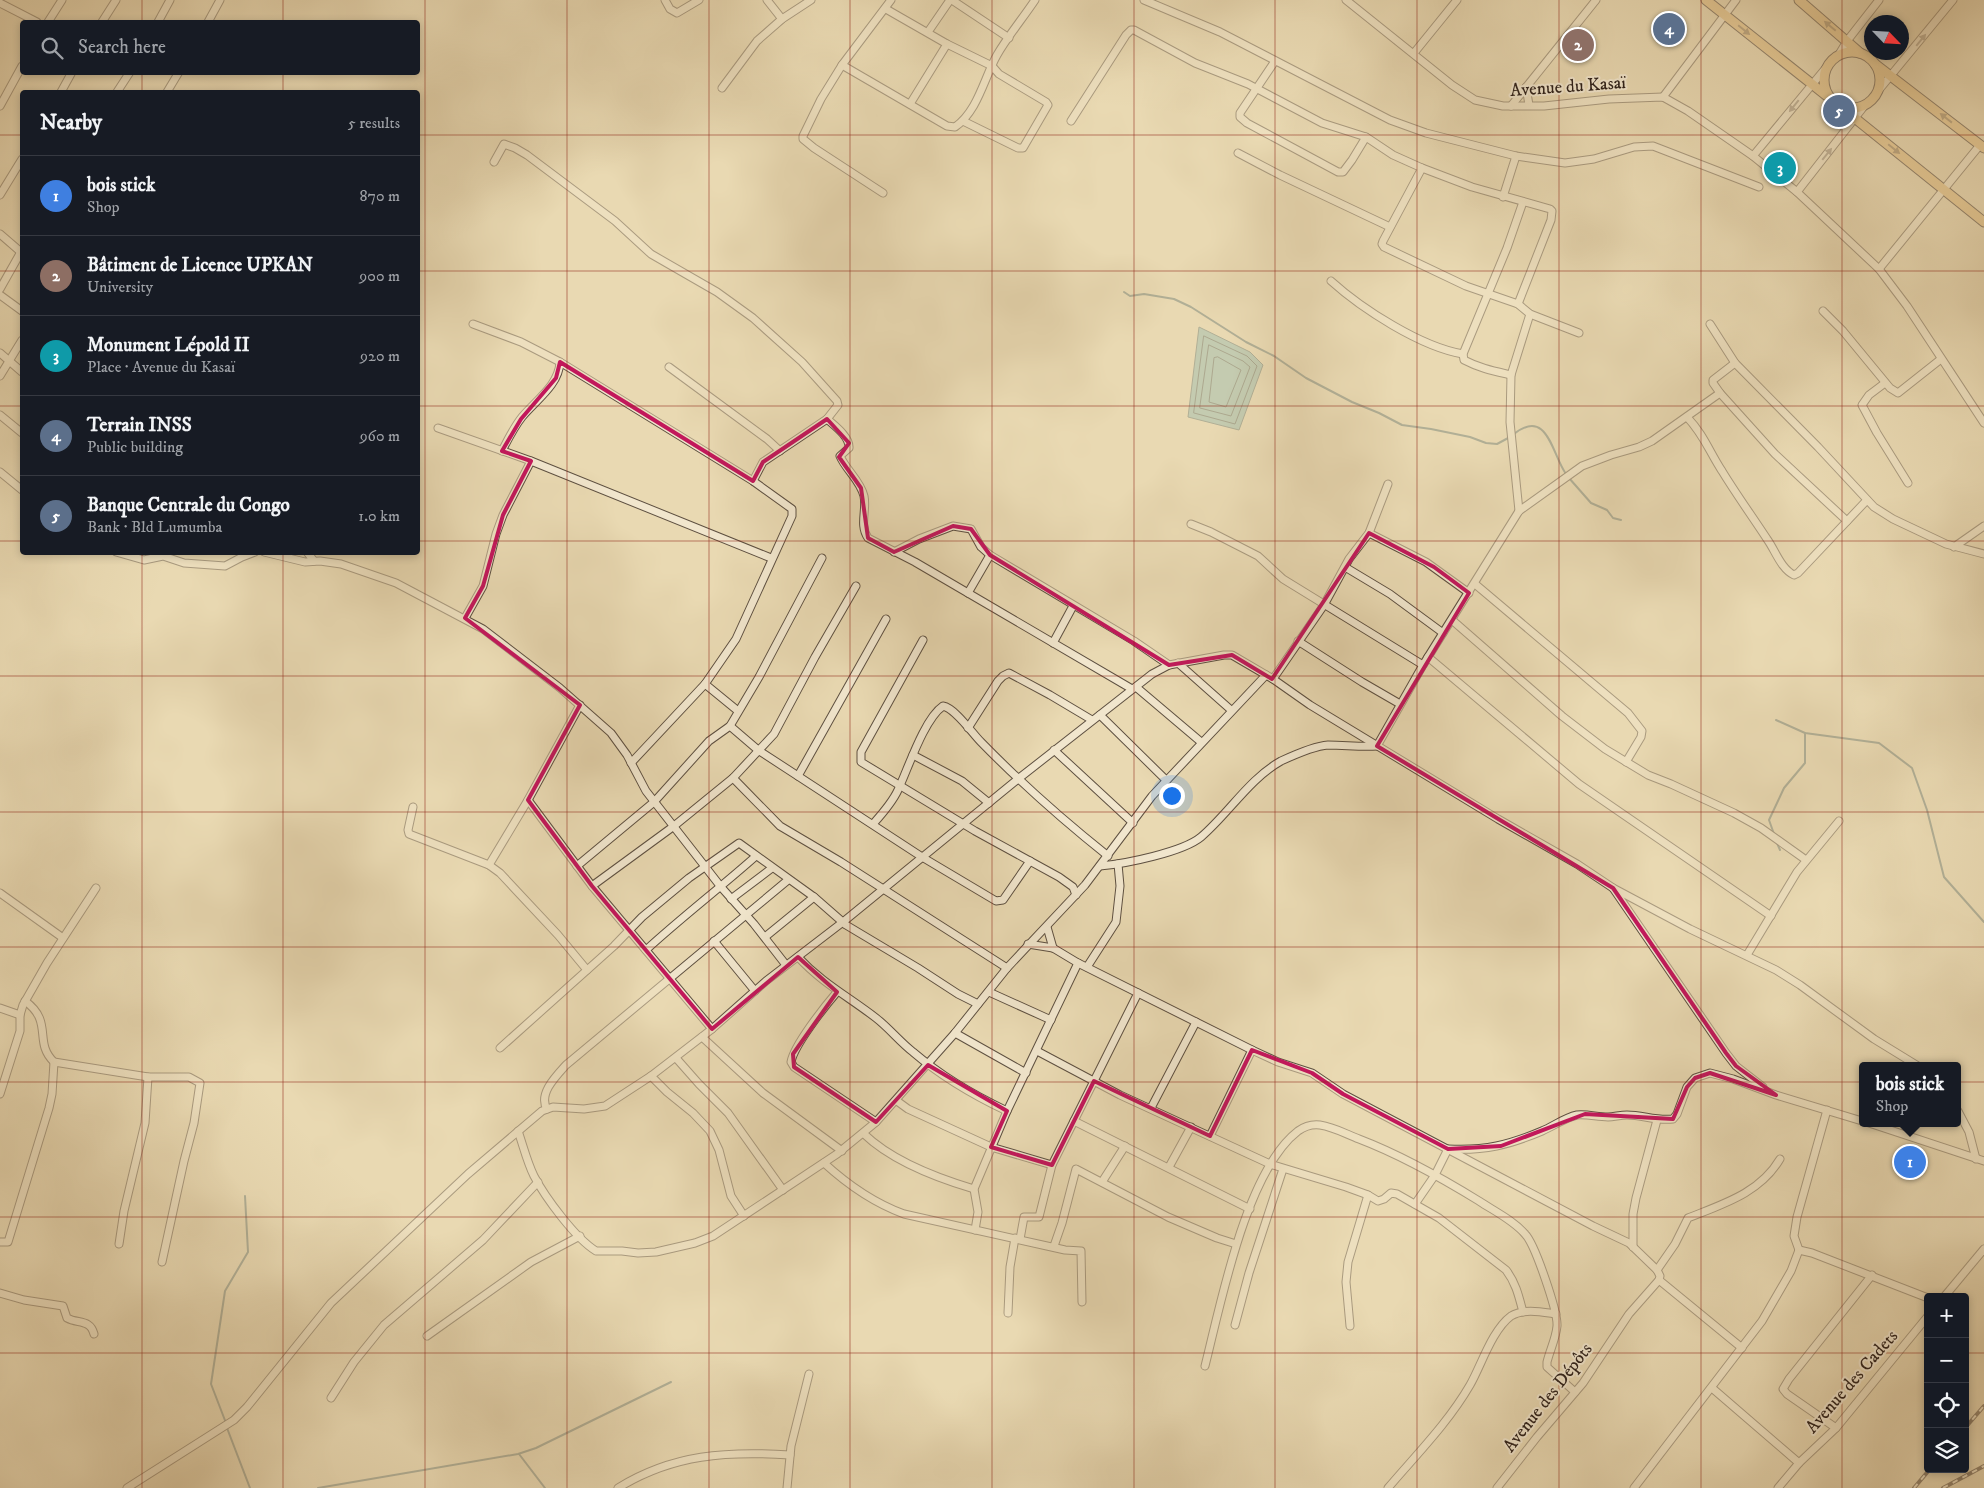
<!DOCTYPE html>
<html lang="en">
<head>
<meta charset="utf-8">
<style>
	body { margin:0; font-family:"IM FELL DW Pica",serif; background:#20242c; color:#f1f3f6 }
	.controls { position:absolute; right:15px; bottom:15px; display:grid; overflow:hidden; border-radius:5px; box-shadow:0 2px 8px #0003 }
	.controls button { width:45px; height:45px; display:grid; place-items:center; padding:0; border:0; border-bottom:1px solid #363941; background:#171b24; color:#f1f3f6; font:25px sans-serif }
	.compass { position:absolute; left:1864px; top:15px; width:45px; height:45px; border-radius:50%; background:#171b24; box-shadow:0 2px 8px #0003; rotate:115deg }
	.you { position:absolute; left:1171px; top:795px; width:18px; height:18px; margin:-12px; border:4px solid #fff; border-radius:50%; background:#1a73e8; box-shadow:0 0 0 8px #1a73e833 }
	.badge { display:grid; place-items:center; width:32px; height:32px; border-radius:50%; background:#ea580c; color:#fff; font-size:16px; font-weight:700 }
	.pin { position:absolute; translate:-50% -50%; border:2px solid #fff; box-shadow:0 1px 5px #0006 }
	.popup { position:absolute; left:1859px; top:1062px; width:102px; height:65px; box-sizing:border-box; display:grid; place-content:center; border-radius:5px; background:#171b24; filter:drop-shadow(0 1px 4px #0005); font-size:16px; white-space:nowrap; color:#9ea1a6 }
	.popup b { font-size:19px; color:#f1f3f6 }
	.popup::after { content:''; position:absolute; left:50%; top:100%; margin-left:-10px; border:10px solid transparent; border-top-color:#171b24 }
	.list { margin:0; padding:0; list-style:none }
	h2 { display:flex; justify-content:space-between; align-items:center; height:65px; margin:0; padding:0 20px; font-size:21px }
	h2 small { font-size:16px; font-weight:400; color:#9ea1a6 }
	.list li { display:grid; grid-template-columns:32px 1fr auto; gap:15px; align-items:center; box-sizing:border-box; height:80px; padding:0 20px; border-top:1px solid #363941 }
	.list b { display:block; font-size:19px; white-space:nowrap }
	.list p { margin:0; font-size:16px; white-space:nowrap; color:#9ea1a6 }
	.list em { font-size:16px; font-style:normal; color:#9ea1a6 }
	.icon { flex:none; width:28px; height:28px; fill:none; stroke:currentColor; stroke-width:2; stroke-linecap:round; stroke-linejoin:round }
	.map { position:relative; flex:none; width:1984px; height:1488px; overflow:hidden }
	.search { position:absolute; background:#171b24; box-shadow:0 2px 8px #0003; left:20px; top:20px; width:400px; height:55px; display:flex; align-items:center; gap:12px; box-sizing:border-box; padding:0 18px; border-radius:5px; color:#9ea1a6; font-size:19px }
	.panel { position:absolute; background:#171b24; box-shadow:0 2px 8px #0003; left:20px; top:90px; width:400px; height:465px; border-radius:5px }
	.map>svg:first-child { display:block }
	.water { fill:#97baad; stroke:#6d7d73 }
	.lines { fill:none; stroke-linecap:round; stroke-linejoin:round }
	.shore { stroke:#636e64; stroke-width:1 }
	.stream { stroke:#6d7d73; stroke-width:2 }
	.minor-casing { stroke:#5e5041; stroke-width:9 }
	.major-casing { stroke:#2f221b; stroke-width:11 }
	.minor { stroke:#f1e6cd; stroke-width:7 }
	.major { stroke:#e4bc79; stroke-width:9 }
	.rail-casing { stroke:#2f221b; stroke-width:4 }
	.rail { stroke:#f1e6cd; stroke-width:2; stroke-dasharray:5.5; stroke-linecap:butt }
	.oneway { fill:#8a6f4a }
	.oneway2 { fill:#908474 }
	.marked { fill:none; stroke:#c2185b; stroke-width:4; stroke-linejoin:round }
	.grid { fill:none; stroke:#8f2418; stroke-width:1; stroke-opacity:0.55 }
	.labels { text-anchor:middle; dominant-baseline:central; stroke-width:4; stroke-linejoin:round; paint-order:stroke }
	.street-label { font-size:18px; fill:#2f221b; stroke:#f1e6cd }
</style>
</head>
<body>
<div class="map">
<svg width="1984" height="1488" viewBox="0 0 1984 1488">
	<rect width="100%" height="100%" fill="#e9d9b2"/>
	<filter id="stains"><feTurbulence type="fractalNoise" baseFrequency=".004" numOctaves="4"/><feColorMatrix values="0 0 0 0 .2 0 0 0 0 .09 0 0 0 0 .02 0 0 0 .5 -.17"/></filter>
	<radialGradient id="worn" r=".72"><stop offset=".6" stop-color="#630" stop-opacity="0"/><stop offset="1" stop-color="#630" stop-opacity=".3"/></radialGradient>
	<path class="water" d="M1199,327L1250,352L1263,365L1239,430L1188,417Z"/>
	<g class="lines">
		<g class="shore">
			<path d="M1204,336L1247,356L1257,366L1235,424L1194,413Z"/>
			<path d="M1209,345L1243,361L1250,367L1231,416L1200,408Z"/>
			<path d="M1218,357L1241,370L1226,407L1209,402L1214,358Z"/>
		</g>
		<g class="stream">
			<path d="M1124,292L1130,296L1144,294L1174,299L1191,307L1246,342L1274,356L1306,378L1352,402L1379,413L1402,425L1431,429L1470,437L1486,443L1497,444L1510,437"/>
			<path d="M1514,434C1548,407 1552,455 1566,474"/>
			<path d="M1569,478L1591,503L1607,510L1613,518L1621,520"/>
			<path d="M1776,720L1805,733L1879,743L1912,768L1927,810L1944,877L1984,922"/>
			<path d="M1774,834L1769,820L1784,788L1805,763V733"/>
			<path d="M1777,843L1780,850"/>
			<path d="M226,1423L211,1384L225,1291L248,1252L245,1196"/>
			<path d="M227,1428L250,1488"/>
			<path d="M519,1454L545,1488"/>
			<path d="M318,1488L518,1454L536,1448L671,1382"/>
		</g>
		<g class="minor-casing">
			<g id="minor">
				<path d="M665,0L670,9L677,13L699,0"/>
				<path d="M767,0L782,19"/>
				<path d="M952,0L1009,38"/>
				<path d="M1144,0L1220,32L1390,120L1426,133L1516,156L1565,163L1594,159L1634,147L1653,146L1759,187"/>
				<path d="M1346,0L1452,85L1475,100L1503,106H1544L1609,99L1663,97L1688,111L1753,156L1797,192L1879,269L1907,306L1984,423"/>
				<path d="M0,3L37,22"/>
				<path d="M886,9L947,44L992,66L999,74L1046,102L1048,105L1023,148H1018L963,121"/>
				<path d="M48,22L62,0"/>
				<path d="M102,22L116,0"/>
				<path d="M158,22L170,0"/>
				<path d="M208,22L220,0"/>
				<path d="M928,32L950,0"/>
				<path d="M1414,53L1457,0"/>
				<path d="M1838,56L1847,41L1879,0"/>
				<path d="M1275,61L1240,113V117L1247,123L1338,172H1343L1352,160L1366,137"/>
				<path d="M842,65L947,126L955,127C978,111 984,78 997,55C1008,36 1023,18 1035,0"/>
				<path d="M1526,87L1529,105"/>
				<path d="M722,88L757,41L782,19L811,0"/>
				<path d="M1878,91L1953,0"/>
				<path d="M61,92L72,72"/>
				<path d="M117,92L130,72"/>
				<path d="M167,92L179,72"/>
				<path d="M1663,97L1736,0"/>
				<path d="M910,104L947,44"/>
				<path d="M0,106L22,66"/>
				<path d="M1511,106L1596,0"/>
				<path d="M1071,121L1126,35L1131,30H1134L1195,63L1248,84L1322,123L1366,137L1393,155L1422,168L1472,187L1550,209L1552,211L1551,220L1518,304"/>
				<path d="M1238,153L1280,175L1390,227"/>
				<path d="M1753,156L1825,69"/>
				<path d="M494,162L504,144L515,148L527,155L615,221L651,254L717,292L753,318L802,362L837,401L838,405L827,419C835,426 850,437 849,448L840,456C846,470 860,480 864,496C867,510 859,525 868,538L915,562L1132,689"/>
				<path d="M1422,168L1383,241L1382,244L1384,247L1466,286L1518,304L1530,314L1579,333"/>
				<path d="M1797,192L1865,105"/>
				<path d="M883,193L814,148L803,139V136L821,99L842,65L891,0"/>
				<path d="M0,195L22,159"/>
				<path d="M1503,197L1516,156"/>
				<path d="M0,234L22,253"/>
				<path d="M1879,269L1980,145"/>
				<path d="M1331,281C1362,309 1421,347 1463,354"/>
				<path d="M0,289L22,250"/>
				<path d="M0,295L22,311"/>
				<path d="M1823,311L1843,331L1890,388L1898,393L1941,359"/>
				<path d="M473,324L521,342L560,362L753,481L792,509V516L736,639L705,684L631,763"/>
				<path d="M1710,324L1735,363L1818,447L1874,507L1893,519L1946,544L1984,554"/>
				<path d="M0,353L22,372"/>
				<path d="M669,367L767,439L780,451"/>
				<path d="M1511,375C1494,371 1479,368 1464,360L1463,354L1507,248L1523,202"/>
				<path d="M0,376L22,340"/>
				<path d="M1885,383L1869,395L1862,405L1877,433L1908,483"/>
				<path d="M1720,393L1775,454L1847,521"/>
				<path d="M0,415L22,433"/>
				<path d="M1687,417C1704,435 1709,451 1722,471C1736,494 1752,516 1767,539C1775,550 1781,569 1794,575L1798,573L1867,500"/>
				<path d="M438,428L531,461L771,558"/>
				<path d="M502,451C508,439 514,427 522,417C536,400 559,385 560,362"/>
				<path d="M0,472L22,490"/>
				<path d="M753,481L763,462L827,419"/>
				<path d="M1519,511L1510,422L1511,375L1530,314"/>
				<path d="M1191,524L1211,532L1258,556L1283,579L1423,665"/>
				<path d="M1369,533L1426,562L1469,593"/>
				<path d="M1954,547L1984,526"/>
				<path d="M116,552L144,560L163,556L184,563L225,566L242,557L255,552"/>
				<path d="M264,552L305,562L320,561L341,564L396,583L483,629L560,688L611,733L627,755L646,791L721,887L754,924L786,965"/>
				<path d="M307,552L314,561"/>
				<path d="M894,552L919,539L953,526L971,529L981,547L990,555L1134,641L1169,665"/>
				<path d="M1345,567L1390,594L1443,633"/>
				<path d="M1475,584L1628,713L1642,731L1641,737L1626,762"/>
				<path d="M968,593L990,555"/>
				<path d="M465,618L483,586L496,534L503,515L531,461"/>
				<path d="M1452,620L1562,716L1605,749L1648,775L1671,784L1734,813L1761,828L1806,860"/>
				<path d="M923,640L861,752V762L975,831L1059,877L1073,887L1076,895"/>
				<path d="M1298,641L1362,682L1400,704"/>
				<path d="M1053,643L1073,606"/>
				<path d="M1428,657L1579,784L1771,916"/>
				<path d="M1178,663L1231,710"/>
				<path d="M1273,679L1324,605L1349,559L1369,533L1388,484"/>
				<path d="M705,684L738,711"/>
				<path d="M1136,687L1201,742"/>
				<path d="M1100,715L1166,780"/>
				<path d="M730,726L758,750L781,765L922,857L996,901L1003,900L1030,861"/>
				<path d="M968,728L998,681L1003,676L1009,673L1050,695L1092,720"/>
				<path d="M1054,750L1133,823"/>
				<path d="M913,755L962,781L989,803"/>
				<path d="M798,776L886,619"/>
				<path d="M733,778L780,826L841,862L1007,968"/>
				<path d="M528,800L592,886L712,1029"/>
				<path d="M413,807L408,830L409,834L489,865L528,800L580,705"/>
				<path d="M873,824C882,814 892,803 898,790C908,769 924,719 943,706C955,708 972,733 981,742C1021,783 1064,821 1108,856"/>
				<path d="M489,865L500,873L558,935L587,970"/>
				<path d="M577,866L654,802L709,741L730,726L759,677L822,558"/>
				<path d="M1100,866C1125,864 1183,852 1201,837C1229,813 1249,779 1281,761C1294,755 1314,746 1328,745C1345,745 1360,747 1377,746L1423,665L1519,511L1582,466L1611,455L1639,447L1652,441L1720,393L1713,383V380L1735,363"/>
				<path d="M592,886L674,826L733,778L774,734L815,657L856,586"/>
				<path d="M1613,888L1726,1053L1736,1066L1763,1087"/>
				<path d="M0,893L63,938"/>
				<path d="M731,899L772,868"/>
				<path d="M1047,927L1053,948"/>
				<path d="M765,937L814,897"/>
				<path d="M714,941L755,991"/>
				<path d="M1028,944L1053,948L1078,963L1252,1050L1278,1062L1312,1073L1343,1094L1593,1226L1629,1243L1657,1270L1660,1276L1659,1280L1742,1348"/>
				<path d="M646,950C682,917 720,888 756,856"/>
				<path d="M1747,955L1797,872L1839,821"/>
				<path d="M798,957C822,983 849,997 876,1018C889,1028 900,1042 913,1052C941,1076 973,1095 1007,1111"/>
				<path d="M1087,967L1116,922L1120,886L1118,864"/>
				<path d="M837,992C825,1006 794,1045 791,1062L794,1067L876,1122"/>
				<path d="M989,992L1051,1020"/>
				<path d="M25,1001C54,1022 33,1042 54,1062L148,1077H189L200,1083L194,1123L184,1161L162,1262"/>
				<path d="M0,1008L20,1015"/>
				<path d="M955,1033L1026,1073"/>
				<path d="M702,1037L763,1093L842,1151"/>
				<path d="M500,1048L614,946L642,917L689,878L739,843L814,897L846,925L918,968L958,994L978,1004"/>
				<path d="M1037,1051L1120,1095L1270,1164L1346,1187L1368,1195L1378,1201L1384,1199L1391,1193L1397,1194L1439,1218L1506,1270C1516,1283 1519,1297 1523,1312"/>
				<path d="M676,1058L699,1084L728,1113L783,1190"/>
				<path d="M651,1076L667,1092L693,1113L710,1131L719,1150L731,1196L744,1216"/>
				<path d="M0,1094L20,1031V1015L23,1005L47,963L96,888"/>
				<path d="M897,1101L908,1109L991,1147L1052,1165"/>
				<path d="M1151,1108L1196,1022"/>
				<path d="M547,1109C538,1094 556,1076 566,1065L788,880"/>
				<path d="M1958,1111L1969,1132L1976,1159"/>
				<path d="M1074,1121L1250,1209"/>
				<path d="M1869,1123L1984,1161"/>
				<path d="M518,1131C523,1145 527,1162 534,1176C545,1197 575,1238 596,1251H622L638,1253L656,1252L695,1243L713,1236L837,1154L876,1122L955,1033L1007,968L1085,885L1152,796L1266,675"/>
				<path d="M864,1134C892,1161 937,1178 974,1189"/>
				<path d="M1210,1136L1252,1050"/>
				<path d="M824,1163C848,1185 874,1203 904,1214L1065,1250L1081,1251L1082,1302"/>
				<path d="M1169,1167L1191,1127"/>
				<path d="M1102,1182L1125,1146"/>
				<path d="M1415,1204L1435,1175L1448,1149C1485,1151 1509,1145 1542,1131C1554,1126 1564,1118 1577,1115C1588,1114 1597,1117 1608,1117C1614,1117 1620,1115 1627,1115C1643,1115 1656,1121 1673,1119L1677,1114L1687,1087L1695,1078L1710,1073L1733,1079L1776,1095L1862,1121"/>
				<path d="M975,1230L978,1212L974,1189L1007,1111L1078,963"/>
				<path d="M1020,1239L1024,1217H1039L1052,1165L1138,993"/>
				<path d="M0,1242H8L49,1108L52,1094L54,1062"/>
				<path d="M119,1244L124,1211L145,1123L148,1077"/>
				<path d="M1054,1246L1062,1223L1076,1169L1168,1217L1217,1238L1236,1244"/>
				<path d="M1633,1247V1214L1636,1198L1657,1120"/>
				<path d="M1799,1250L1794,1236L1797,1217L1827,1110"/>
				<path d="M1799,1250L1812,1253L1928,1298"/>
				<path d="M1657,1270L1675,1244L1688,1218C1723,1204 1760,1193 1780,1159"/>
				<path d="M0,1293L24,1300L63,1306L67,1318C78,1324 90,1319 94,1334"/>
				<path d="M1944,1297L1984,1249"/>
				<path d="M1008,1313L1010,1267L1015,1238"/>
				<path d="M1235,1325L1249,1273L1283,1169"/>
				<path d="M1350,1326L1346,1282L1348,1262L1368,1195"/>
				<path d="M427,1336L531,1262L580,1236"/>
				<path d="M1205,1366C1221,1303 1246,1171 1298,1131C1305,1126 1312,1124 1320,1125C1334,1127 1346,1134 1359,1139C1401,1155 1440,1177 1479,1201C1494,1211 1513,1220 1525,1234C1535,1244 1558,1312 1557,1326C1556,1338 1550,1350 1547,1362V1367L1575,1392"/>
				<path d="M1712,1388L1799,1463"/>
				<path d="M331,1398L354,1362L384,1325L483,1240L538,1182"/>
				<path d="M1836,1428L1787,1394L1783,1389L1789,1379L1872,1275"/>
				<path d="M127,1488L234,1420L247,1407L331,1303L468,1174L542,1111L553,1107L584,1109L605,1106L651,1076L712,1029L766,981L843,922L1018,779L1152,674L1169,665L1224,655H1232L1273,679L1310,705L1498,819L1577,864L1613,888L1690,929L1776,970L1800,985L1874,1039L1918,1066"/>
				<path d="M618,1488C673,1454 727,1451 790,1455"/>
				<path d="M787,1488L791,1446L809,1374"/>
				<path d="M1388,1488C1416,1455 1448,1423 1470,1385C1481,1366 1492,1330 1511,1316C1524,1308 1542,1312 1556,1314"/>
				<path d="M1497,1488L1537,1437L1583,1383L1629,1314L1659,1280"/>
				<path d="M1634,1488L1762,1321L1791,1271L1799,1250"/>
				<path d="M1778,1488L1799,1463L1836,1428L1928,1316"/>
			</g>
		</g>
		<g class="major-casing">
			<g id="major">
				<path d="M1706,0L1827,96"/>
				<path d="M1799,0L1860,53"/>
				<circle cx="1852" cy="80" r="28"/>
				<path d="M1875,64L1984,148"/>
				<path d="M1841,107L1984,222"/>
			</g>
		</g>
		<use href="#minor" class="minor"/>
		<use href="#major" class="major"/>
		<g class="rail-casing">
			<g id="rail">
				<path d="M1965,1428L1984,1406"/>
				<path d="M1914,1488L1930,1469"/>
				<path d="M1943,1488L1984,1466"/>
			</g>
		</g>
		<use href="#rail" class="rail"/>
	</g>
	<defs><path id="oneway-solid" d="M-6-.8H1V-3.2L6.5 0L1 3.2V.8H-6Z" transform="scale(1.25)"/></defs>
	<g class="oneway">
		<use href="#oneway-solid" transform="translate(1830 26) rotate(-140)"/>
		<use href="#oneway-solid" transform="translate(1744 30) rotate(39)"/>
		<use href="#oneway-solid" transform="translate(1946 118) rotate(-142)"/>
		<use href="#oneway-solid" transform="translate(1894 149) rotate(39)"/>
	</g>
	<g class="oneway2">
		<use href="#oneway-solid" transform="translate(1921 40) rotate(-51)"/>
		<use href="#oneway-solid" transform="translate(1794 106) rotate(129)"/>
		<use href="#oneway-solid" transform="translate(1827 154) rotate(-51)"/>
	</g>
	<path d="M0 0H1984V1488H0ZM560,362L753,481L763,462L827,419L849,443L839,457L861,488L868,538L894,552L953,526L971,529L990,555L1169,665L1232,655L1272,679L1369,533L1434,567L1469,593L1377,746L1613,888L1726,1053L1736,1066L1776,1095L1710,1073L1695,1078L1687,1087L1673,1119L1585,1114L1501,1146L1448,1149L1343,1094L1312,1073L1252,1050L1210,1136L1094,1081L1052,1165L991,1147L1007,1111L928,1065L876,1122L794,1067L793,1054L837,992L798,957L712,1029L592,886L528,800L580,705L465,618L483,586L503,515L531,461L502,451L521,419L556,378Z" fill="#e9d9b2" fill-opacity=".55" fill-rule="evenodd"/>
	<path class="marked" d="M560,362L753,481L763,462L827,419L849,443L839,457L861,488L868,538L894,552L953,526L971,529L990,555L1169,665L1232,655L1272,679L1369,533L1434,567L1469,593L1377,746L1613,888L1726,1053L1736,1066L1776,1095L1710,1073L1695,1078L1687,1087L1673,1119L1585,1114L1501,1146L1448,1149L1343,1094L1312,1073L1252,1050L1210,1136L1094,1081L1052,1165L991,1147L1007,1111L928,1065L876,1122L794,1067L793,1054L837,992L798,957L712,1029L592,886L528,800L580,705L465,618L483,586L503,515L531,461L502,451L521,419L556,378Z"/>
	<path class="grid" d="M142,0V22M283,0V22M425,0V1488M567,0V1488M709,0V1488M850,0V1488M992,0V1488M1134,0V1488M1275,0V1488M1417,0V1488M1559,0V1488M1701,0V1488M1842,0V1488M142,72V92M283,72V92M0,135H22M418,135H1984M0,271H22M418,271H1984M0,406H22M418,406H1984M0,541H22M418,541H1984M142,552V1488M283,552V1488M0,676H1984M0,812H1984M0,947H1984M0,1082H1984M0,1217H1984M0,1353H1928M1965,1353H1984"/>
	<g class="labels">
		<g class="street-label">
			<text transform="translate(1568 87) rotate(-4)">Avenue du Kasaï</text>
			<text transform="translate(1852 1382) rotate(-49)">Avenue des Cadets</text>
			<text transform="translate(1548 1398) rotate(-52)">Avenue des Dépôts</text>
		</g>
	</g>
	<rect width="100%" height="100%" filter="url(#stains)"/>
	<rect width="100%" height="100%" fill="url(#worn)"/>
</svg>
<div class="controls">
<button>+</button>
<button>−</button>
<button><svg class="icon" aria-label="locate" viewBox="0 0 24 24"><circle cx="12" cy="12" r="6"/><path d="M12 2v4M12 18v4M2 12h4M18 12h4"/></svg></button>
<button><svg class="icon" aria-label="layers" viewBox="0 0 24 24"><path d="M12 4l9 5-9 5-9-5zM3 14l9 5 9-5"/></svg></button>
</div>
<svg class="compass" viewBox="-18 -18 36 36"><path d="M0-13l5 13h-10z" fill="#e53935"/><path d="M0 13l5-13h-10z" fill="#9ea1a6"/></svg>
<div class="you"></div>
<div class="pin badge" style="left:1910px;top:1162px;background:#3f7fe0">1</div>
<div class="popup"><b>bois stick</b>Shop</div>
<div class="pin badge" style="left:1578px;top:45px;background:#8d6e63">2</div>
<div class="pin badge" style="left:1780px;top:168px;background:#0f9aa8">3</div>
<div class="pin badge" style="left:1669px;top:29px;background:#5c6f8a">4</div>
<div class="pin badge" style="left:1839px;top:111px;background:#5c6f8a">5</div>
<div class="search"><svg class="icon" aria-label="search" viewBox="0 0 24 24"><circle cx="10" cy="10" r="6"/><path d="M15 15l6 6"/></svg>Search here</div>
<section class="panel">
<h2>Nearby<small>5 results</small></h2>
<ul class="list">
<li><span class="badge" style="background:#3f7fe0">1</span><div><b>bois stick</b><p>Shop</p></div><em>870 m</em></li>
<li><span class="badge" style="background:#8d6e63">2</span><div><b>Bâtiment de Licence UPKAN</b><p>University</p></div><em>900 m</em></li>
<li><span class="badge" style="background:#0f9aa8">3</span><div><b>Monument Lépold II</b><p>Place · Avenue du Kasaï</p></div><em>920 m</em></li>
<li><span class="badge" style="background:#5c6f8a">4</span><div><b>Terrain INSS</b><p>Public building</p></div><em>960 m</em></li>
<li><span class="badge" style="background:#5c6f8a">5</span><div><b>Banque Centrale du Congo</b><p>Bank · Bld Lumumba</p></div><em>1.0 km</em></li>
</ul>
</section>
</div>
</body>
</html>
